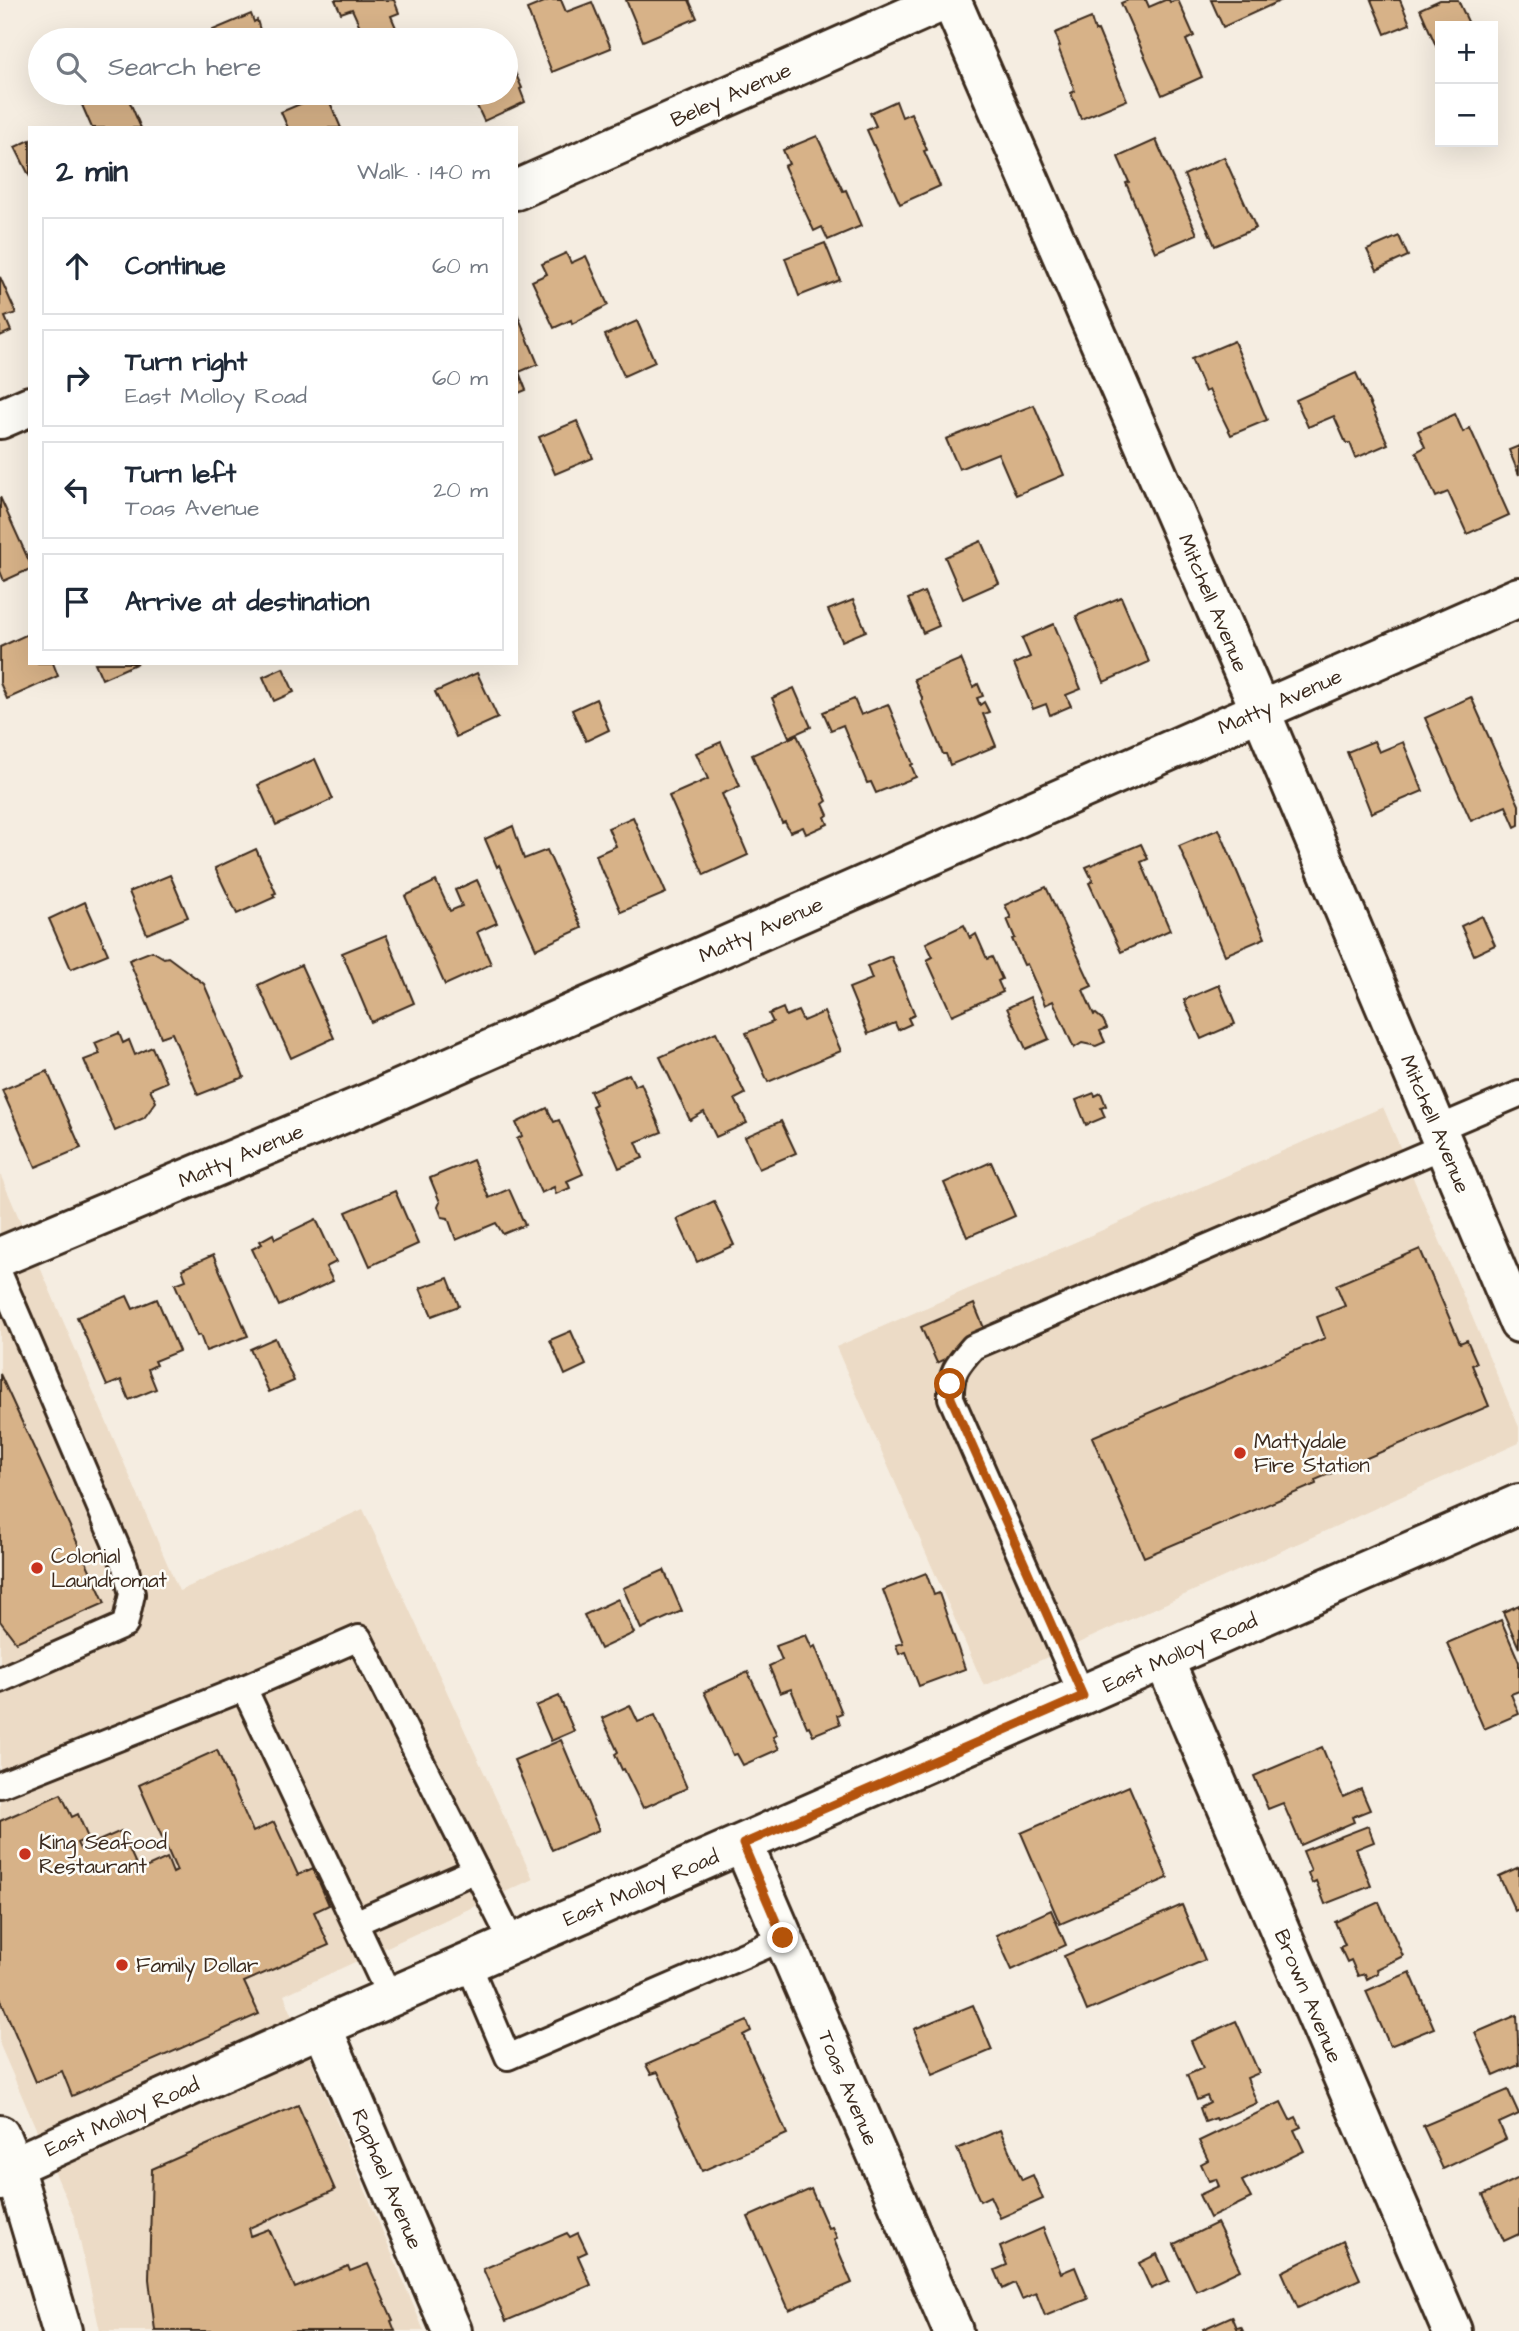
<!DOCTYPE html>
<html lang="en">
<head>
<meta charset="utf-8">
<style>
	body { margin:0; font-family:"Architects Daughter",sans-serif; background:#f6f6f7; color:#1f2937 }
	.controls { position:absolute; right:21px; top:21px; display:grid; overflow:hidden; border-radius:0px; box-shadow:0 7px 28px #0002 }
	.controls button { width:63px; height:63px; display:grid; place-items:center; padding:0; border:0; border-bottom:2px solid #e0e1e3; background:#fff; color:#1f2937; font:35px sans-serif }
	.stop { position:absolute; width:21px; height:21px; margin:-16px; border:5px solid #b45309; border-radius:50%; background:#fff }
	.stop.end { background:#b45309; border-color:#fff; box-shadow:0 2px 7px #0008 }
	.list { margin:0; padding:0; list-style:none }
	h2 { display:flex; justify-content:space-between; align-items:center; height:91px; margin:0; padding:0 28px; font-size:30px }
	h2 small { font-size:23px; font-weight:400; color:#747a83 }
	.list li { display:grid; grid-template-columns:46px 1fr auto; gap:21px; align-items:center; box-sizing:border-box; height:98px; margin:0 14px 14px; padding:0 14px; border:2px solid #e0e1e3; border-radius:0px }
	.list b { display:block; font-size:26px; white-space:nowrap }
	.list p { margin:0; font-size:23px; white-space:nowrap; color:#747a83 }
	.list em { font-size:23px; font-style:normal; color:#747a83 }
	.icon { flex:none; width:38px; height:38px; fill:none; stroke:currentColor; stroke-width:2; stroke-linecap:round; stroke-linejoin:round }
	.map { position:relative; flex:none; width:1519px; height:2331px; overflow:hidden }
	.search { position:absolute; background:#fff; box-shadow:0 7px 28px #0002; left:28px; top:28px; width:490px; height:77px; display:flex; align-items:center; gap:18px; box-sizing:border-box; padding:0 24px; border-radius:38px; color:#747a83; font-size:26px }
	.panel { position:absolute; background:#fff; box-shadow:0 7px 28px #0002; left:28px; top:126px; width:490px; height:539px; border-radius:0px }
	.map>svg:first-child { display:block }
	.built { fill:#ecdbc6 }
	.building { fill:#d7b288; stroke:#3b2a1e; stroke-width:2 }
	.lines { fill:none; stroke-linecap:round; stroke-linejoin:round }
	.lane-casing { stroke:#3b2a1e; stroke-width:30 }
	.street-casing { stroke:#3b2a1e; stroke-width:44 }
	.secondary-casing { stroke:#3b2a1e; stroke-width:44 }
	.primary-casing { stroke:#3b2a1e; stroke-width:44 }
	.lane { stroke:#fdfcf7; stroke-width:24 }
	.street { stroke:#fdfcf7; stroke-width:38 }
	.secondary { stroke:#fdfcf7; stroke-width:38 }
	.primary { stroke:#fdfcf7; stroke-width:38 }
	.route { stroke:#b45309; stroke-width:9 }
	.poi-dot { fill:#c8321e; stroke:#fdfcf7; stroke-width:2.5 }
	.labels { text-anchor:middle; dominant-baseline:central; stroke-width:5; stroke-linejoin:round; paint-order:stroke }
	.street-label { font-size:21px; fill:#3b2a1e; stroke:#fdfcf7 }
	.poi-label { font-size:21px; fill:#3b2a1e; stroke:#fdfcf7; text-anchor:start }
</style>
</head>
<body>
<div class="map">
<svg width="1519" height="2331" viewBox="0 0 1519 2331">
	<rect width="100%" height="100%" fill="#f5ede1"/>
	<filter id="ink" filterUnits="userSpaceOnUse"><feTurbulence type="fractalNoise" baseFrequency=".0143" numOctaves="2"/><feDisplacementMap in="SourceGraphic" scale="14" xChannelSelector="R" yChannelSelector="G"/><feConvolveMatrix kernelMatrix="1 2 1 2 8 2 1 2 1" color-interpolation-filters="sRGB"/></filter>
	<g filter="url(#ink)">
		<g class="built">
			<path d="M1383,1107L1519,1427V1443L984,1686L836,1347Z"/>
			<path d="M0,1174L179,1591L363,1509L533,1879L284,1995L424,2331H100L75,2219L0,2045Z"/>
		</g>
		<g class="building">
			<path d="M335,0H394L399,13L391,16L397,30L374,40H366L352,9L341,13Z"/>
			<path d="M549,0H561L566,12L592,2L611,48L552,72L527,9Z"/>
			<path d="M626,0H689L697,18L643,41Z"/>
			<path d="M1128,0H1146L1149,7L1165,0H1169L1170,2L1178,0L1194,36L1186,40L1202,77L1162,95L1121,3Z"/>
			<path d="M1211,0H1282L1223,27Z"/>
			<path d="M1371,0H1400L1410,24L1385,34Z"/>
			<path d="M1440,0H1458L1470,26H1440V55L1420,9Z"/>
			<path d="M251,14L254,22L257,20L263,40H218L213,30Z"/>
			<path d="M1091,18L1095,31L1098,30L1127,100L1081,119L1071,93L1075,91L1058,47L1060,46L1055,33Z"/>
			<path d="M506,52L522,88L520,89L525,102L484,121L471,93H506Z"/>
			<path d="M109,93H126L141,128H92L82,105Z"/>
			<path d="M326,93L341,128H288L281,112Z"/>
			<path d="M896,101L902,117L911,113L927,150L924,151L940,186L900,204L867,130L876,126L870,113Z"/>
			<path d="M817,136L843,191L846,190L861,226L828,240L822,227L814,231L784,166L789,164L783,150Z"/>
			<path d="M30,140V177L15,147Z"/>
			<path d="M1156,140L1197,234L1155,252L1126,183L1129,182L1118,157Z"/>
			<path d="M1224,157L1256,228L1215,246L1184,175Z"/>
			<path d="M1399,236L1408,256L1377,270L1367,250Z"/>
			<path d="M825,243L840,280L799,296L785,258Z"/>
			<path d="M566,253L571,263L586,256L608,305L572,324L571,320L554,328L532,281L547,274L542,264Z"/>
			<path d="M0,277L16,313L5,317L11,331L0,336Z"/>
			<path d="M516,311L538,364L519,372L526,390L516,394Z"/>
			<path d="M637,321L655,362L624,376L605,335Z"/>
			<path d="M1234,341L1267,420L1231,435L1209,390L1205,392L1191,359Z"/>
			<path d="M1356,373L1388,444L1356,458L1350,443H1346L1334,416L1308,427L1296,400Z"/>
			<path d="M1034,405L1064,475L1016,495L998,453L959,469L946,439Z"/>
			<path d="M1455,414L1463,432L1470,428L1509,515L1467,534L1448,492L1436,497L1416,452L1425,447L1418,431Z"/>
			<path d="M577,421L593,458L555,474L539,437Z"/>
			<path d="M1519,446V475L1509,450Z"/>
			<path d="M0,497L30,563V569L4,581L0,571Z"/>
			<path d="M981,541L999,583L963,599L945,557Z"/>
			<path d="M924,592L939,626L923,633L908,599Z"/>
			<path d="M1121,597L1149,662L1104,682L1076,616Z"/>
			<path d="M853,600L866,631L842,641L828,610Z"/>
			<path d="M1054,624L1081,689L1066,695L1071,706L1050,715L1046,704L1033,709L1014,664L1030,657L1022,638Z"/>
			<path d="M30,633V663H53L58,676L7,699L0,683V647Z"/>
			<path d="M961,659L973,687L978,684L983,696L977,698L980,705L984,702L989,712L983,714L996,746L950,765L946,754H943L921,701L923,700L914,679Z"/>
			<path d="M95,663H138L102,679Z"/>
			<path d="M283,668L294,692L274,701L263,677Z"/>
			<path d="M477,673L498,718L456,737L435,692Z"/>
			<path d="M794,688L811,727L789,737L772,698Z"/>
			<path d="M1471,697L1519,805V825L1515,827L1506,806L1471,821L1425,718Z"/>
			<path d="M596,699L609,730L586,741L572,710Z"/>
			<path d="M854,699L861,715L888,704L913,764L911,765L916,777L876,793L871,782L867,783L843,725L831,730L823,712Z"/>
			<path d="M797,735L827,801L823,804L828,815L825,817L828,824L806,834L803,827L790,832L785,822L782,823L752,755Z"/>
			<path d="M1374,741L1379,752L1403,742L1423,791L1371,813L1347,752Z"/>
			<path d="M721,742L740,786L722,794L748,855L704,875L669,796L708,779L696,753Z"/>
			<path d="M315,759L333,799L276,825L258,785Z"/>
			<path d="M633,817L666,893L621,912L603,871L602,872L596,855L616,846L608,828Z"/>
			<path d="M513,826L524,859L547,850L582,928L536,949L499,865L497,867L485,839Z"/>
			<path d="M1219,829L1265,938L1225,955L1179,846Z"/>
			<path d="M1141,844L1148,859L1141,862L1170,930L1121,952L1089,883L1093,881L1086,867Z"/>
			<path d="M256,849L276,893L273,894L275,897L237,914L215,868Z"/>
			<path d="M170,875L188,917L147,934L129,892Z"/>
			<path d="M477,880L497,923L477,932L491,964L445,985L405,896L436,881L450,911L462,906L455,890Z"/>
			<path d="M1046,887L1092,986L1083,990L1094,1015L1096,1014L1103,1020L1107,1028L1100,1031L1105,1042L1096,1046L1082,1043L1074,1048L1053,1001L1045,1005L1027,964L1024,965L1012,939L1015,938L1007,919L1011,918L1005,905Z"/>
			<path d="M85,902L108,954L71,969L49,919Z"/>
			<path d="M1482,916L1495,945L1474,955L1461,926Z"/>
			<path d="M964,925L970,938L976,934L987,959L992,957L1002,979L998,981L1003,992L952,1015L927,960L933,957L926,943Z"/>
			<path d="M386,935L414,1003L371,1022L342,953Z"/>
			<path d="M152,951L164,958L168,957L204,984L244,1077L198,1095L172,1033L161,1037L129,960Z"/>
			<path d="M891,956L915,1015L908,1018L911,1024L898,1030L895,1023L868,1034L849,988L872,979L867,966Z"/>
			<path d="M301,965L334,1038L291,1058L258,985Z"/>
			<path d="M1219,985L1235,1024L1201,1039L1184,1000Z"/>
			<path d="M1030,997L1049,1039L1026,1049L1007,1008Z"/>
			<path d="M783,1008L786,1016L798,1011L803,1021L824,1012L841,1051L768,1082L746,1033L773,1022L769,1014Z"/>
			<path d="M716,1032L745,1094L735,1099L747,1123L716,1137L704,1112L690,1120L660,1057Z"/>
			<path d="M119,1033L123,1043L129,1040L135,1055L152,1047L167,1082L150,1089L156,1102L144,1118L115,1131L84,1060L100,1054L95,1043Z"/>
			<path d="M47,1071L81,1148L36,1167L2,1090Z"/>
			<path d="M629,1074L635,1086L641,1083L662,1132L636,1142L643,1158L619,1168L592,1106L596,1104L590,1091Z"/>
			<path d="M1094,1093L1095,1096L1101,1093L1106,1106L1101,1108L1105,1117L1086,1125L1076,1100Z"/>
			<path d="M547,1108L554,1122L559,1120L583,1174L567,1181L570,1188L556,1194L554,1187L541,1193L517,1139L522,1136L516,1123Z"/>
			<path d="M781,1121L796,1153L759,1169L745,1137Z"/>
			<path d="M473,1160L489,1198L509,1189L525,1225L503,1234L496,1223L456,1240L448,1218L442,1217L438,1207L440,1202L430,1178Z"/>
			<path d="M991,1162L1015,1216L967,1237L944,1183Z"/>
			<path d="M395,1191L418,1244L370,1266L346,1212Z"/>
			<path d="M714,1201L734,1245L697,1262L677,1219Z"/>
			<path d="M316,1219L336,1262L326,1267L333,1281L279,1306L252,1249L262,1244L260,1241L273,1234L275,1239Z"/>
			<path d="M1420,1249L1460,1343L1467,1340L1477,1363L1472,1365L1489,1406L1315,1480L1316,1484L1144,1557L1092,1437L1325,1338L1317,1317L1345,1306L1336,1285Z"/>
			<path d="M213,1255L248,1336L206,1351L200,1335L197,1336L175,1284L186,1280L182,1269Z"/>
			<path d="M448,1278L459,1306L432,1316L420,1288Z"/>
			<path d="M127,1296L133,1309L157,1299L179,1351L154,1361L156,1365L148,1369L156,1389L129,1400L121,1380L107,1386L77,1317Z"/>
			<path d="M974,1304L989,1340L937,1363L921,1327Z"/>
			<path d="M571,1331L586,1365L565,1375L550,1340Z"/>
			<path d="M275,1338L294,1381L269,1392L250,1349Z"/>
			<path d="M0,1374L105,1603L16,1642L0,1621Z"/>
			<path d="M664,1570L682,1611L641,1629L623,1588Z"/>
			<path d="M926,1573L934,1595L939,1593L965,1669L919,1686L906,1652L899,1654L896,1645L903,1643L883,1590Z"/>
			<path d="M618,1599L634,1633L600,1649L584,1615Z"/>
			<path d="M1519,1605V1648L1503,1612Z"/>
			<path d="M1501,1620L1519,1662V1691L1511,1694L1519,1714L1484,1729L1447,1643Z"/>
			<path d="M806,1635L812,1648L815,1646L842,1713L837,1715L840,1724L813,1735L809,1726L807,1727L791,1689L780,1693L769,1666L782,1660L776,1646Z"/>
			<path d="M748,1672L777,1735L773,1737L779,1749L743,1765L737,1754L733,1755L704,1692Z"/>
			<path d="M559,1696L574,1731L551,1741L536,1706Z"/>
			<path d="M630,1705L638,1722L655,1715L687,1788L643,1808L624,1769L622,1770L615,1754L618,1752L602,1718Z"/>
			<path d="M561,1740L599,1830L552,1850L514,1760Z"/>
			<path d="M1322,1747L1343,1797L1361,1789L1370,1810L1352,1817L1354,1822L1301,1845L1283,1803L1268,1809L1254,1776Z"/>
			<path d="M217,1750L253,1832L274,1822L298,1875L313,1868L329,1905L314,1912L329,1945L244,1982L259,2014L72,2096L62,2071L36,2082L0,1998V1821L61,1794L72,1817L78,1814L88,1838L77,1843L80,1849L121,1831L139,1871L167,1858L173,1873L177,1871L139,1785Z"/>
			<path d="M1129,1786L1168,1878L1060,1924L1021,1833Z"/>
			<path d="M1368,1826L1374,1842L1356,1849L1371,1886L1325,1904L1316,1881L1312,1883L1308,1873L1311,1871L1303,1851Z"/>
			<path d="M1519,1867V1909L1515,1911L1499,1876Z"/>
			<path d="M1379,1902L1403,1956L1377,1969L1378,1973L1367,1979L1365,1974L1358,1976L1351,1960L1347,1962L1340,1947L1345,1945L1335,1922Z"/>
			<path d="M1182,1905L1205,1960L1087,2011L1064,1956Z"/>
			<path d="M1051,1910L1066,1945L1012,1970L996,1935Z"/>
			<path d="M1410,1972L1434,2028L1390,2046L1366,1991Z"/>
			<path d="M973,2005L992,2050L933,2075L914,2029Z"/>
			<path d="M1517,2015L1519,2065L1494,2076L1475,2033Z"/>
			<path d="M747,2021L751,2031L743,2035L787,2134L702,2171L658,2072L651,2074L646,2065Z"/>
			<path d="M1236,2021L1259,2073L1247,2078L1257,2103L1217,2120L1216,2118L1205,2122L1200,2108L1210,2103L1207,2096L1197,2100L1187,2075L1203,2068L1191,2041Z"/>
			<path d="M1508,2090L1519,2114L1499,2123L1506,2139L1443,2169L1423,2126Z"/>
			<path d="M1281,2102L1290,2120L1296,2117L1301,2127L1294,2130L1304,2151L1242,2181L1251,2198L1210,2218L1199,2195L1219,2186L1216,2179L1209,2181L1201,2164L1208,2160L1199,2141Z"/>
			<path d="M298,2105L335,2190L249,2228L251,2236L269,2229L295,2288L348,2266L350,2271L368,2264L393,2320L391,2321L395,2331H155L149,2279L152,2169Z"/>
			<path d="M1000,2130L1022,2180L1033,2175L1043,2199L1000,2218L990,2196L980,2201L957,2149Z"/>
			<path d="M1519,2178V2234L1504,2241L1483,2195Z"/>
			<path d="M811,2189L828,2228L832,2227L837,2238L834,2240L852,2283L789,2310L748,2217Z"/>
			<path d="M1217,2223L1240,2270L1196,2291L1174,2244Z"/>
			<path d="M1043,2228L1061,2273L1075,2267L1088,2299L1045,2316L1036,2293L1022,2299L1015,2283L1003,2289L995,2270L1007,2265L1000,2247Z"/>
			<path d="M567,2233L570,2237L578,2233L587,2252L578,2256L591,2285L506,2321L483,2269Z"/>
			<path d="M1343,2241L1360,2279L1298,2308L1282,2272Z"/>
			<path d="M1157,2254L1169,2281L1151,2289L1139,2263Z"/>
			<path d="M1232,2316L1237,2328L1241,2327L1243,2331H1204L1203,2329Z"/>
		</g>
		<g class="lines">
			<g class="lane-casing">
				<g id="lane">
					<path d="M1437,1129L1519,1094"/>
					<path d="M0,1275L125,1566L132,1594L125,1625L0,1680"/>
					<path d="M244,1688L359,1638L513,1944"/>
					<path d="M1082,1696L951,1398C950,1373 957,1365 973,1347L1444,1146"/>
					<path d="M0,1785L244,1688L390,1997"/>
					<path d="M355,1923L476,1870"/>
					<path d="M468,1963L508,2057L784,1938"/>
				</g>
			</g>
			<g class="street-casing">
				<g id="street">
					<path d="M951,0L1260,710L1519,1323"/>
					<path d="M516,190L946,0"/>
					<path d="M0,419L30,406"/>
					<path d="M0,1257L373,1101L1519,597"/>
					<path d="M1164,1660L1452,2331"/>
					<path d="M743,1844L953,2331"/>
					<path d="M322,2027L452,2331"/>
				</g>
			</g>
			<g class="secondary-casing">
				<path id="secondary" d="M0,2181L13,2166L322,2027L1519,1504"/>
			</g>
			<g class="primary-casing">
				<path id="primary" d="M0,2135L13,2166L62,2331"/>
			</g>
			<use href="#lane" class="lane"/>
			<use href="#street" class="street"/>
			<use href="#secondary" class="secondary"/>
			<use href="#primary" class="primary"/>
		</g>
	</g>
	<g class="lines" filter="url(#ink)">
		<path class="route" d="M783,1938L743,1844L1083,1696L951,1398L950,1384"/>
	</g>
	<g class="poi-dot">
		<circle cx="1240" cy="1453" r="7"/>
		<circle cx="37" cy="1568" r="7"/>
		<circle cx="25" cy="1854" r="7"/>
		<circle cx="122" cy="1965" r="7"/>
	</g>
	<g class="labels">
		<g class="street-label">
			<text transform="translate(731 95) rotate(-24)">Beley Avenue</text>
			<text transform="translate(1213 603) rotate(67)">Mitchell Avenue</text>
			<text transform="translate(1280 702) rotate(-24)">Matty Avenue</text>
			<text transform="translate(761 930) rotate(-24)">Matty Avenue</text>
			<text transform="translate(1435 1124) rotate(67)">Mitchell Avenue</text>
			<text transform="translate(241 1156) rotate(-23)">Matty Avenue</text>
			<text transform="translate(1180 1653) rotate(-24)">East Molloy Road</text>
			<text transform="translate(641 1888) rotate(-23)">East Molloy Road</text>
			<text transform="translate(1308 1996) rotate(67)">Brown Avenue</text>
			<text transform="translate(848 2088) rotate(67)">Toas Avenue</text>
			<text transform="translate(122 2117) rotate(-24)">East Molloy Road</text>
			<text transform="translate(387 2179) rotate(67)">Raphael Avenue</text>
		</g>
		<g class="poi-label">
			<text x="1254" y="1441">Mattydale<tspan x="1254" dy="24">Fire Station</tspan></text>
			<text x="51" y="1556">Colonial<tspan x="51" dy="24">Laundromat</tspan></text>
			<text x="39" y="1842">King Seafood<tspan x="39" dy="24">Restaurant</tspan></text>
			<text x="136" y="1965">Family Dollar</text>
		</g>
	</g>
</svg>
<div class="controls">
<button>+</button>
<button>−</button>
</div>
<div class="stop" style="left:950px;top:1384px"></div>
<div class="stop end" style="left:783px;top:1938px"></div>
<div class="search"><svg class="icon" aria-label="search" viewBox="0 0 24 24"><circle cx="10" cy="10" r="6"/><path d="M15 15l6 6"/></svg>Search here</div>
<section class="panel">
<h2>2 min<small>Walk · 140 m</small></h2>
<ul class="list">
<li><svg class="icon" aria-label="ahead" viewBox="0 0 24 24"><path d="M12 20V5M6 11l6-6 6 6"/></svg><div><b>Continue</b></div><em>60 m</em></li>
<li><svg class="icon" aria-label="right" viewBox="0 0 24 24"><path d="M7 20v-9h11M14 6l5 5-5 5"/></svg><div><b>Turn right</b><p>East Molloy Road</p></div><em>60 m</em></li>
<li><svg class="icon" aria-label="left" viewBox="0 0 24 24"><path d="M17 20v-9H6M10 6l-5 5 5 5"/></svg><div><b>Turn left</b><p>Toas Avenue</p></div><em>20 m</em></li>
<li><svg class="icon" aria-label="arrive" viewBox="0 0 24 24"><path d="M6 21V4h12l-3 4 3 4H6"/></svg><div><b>Arrive at destination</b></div></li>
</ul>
</section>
</div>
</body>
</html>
